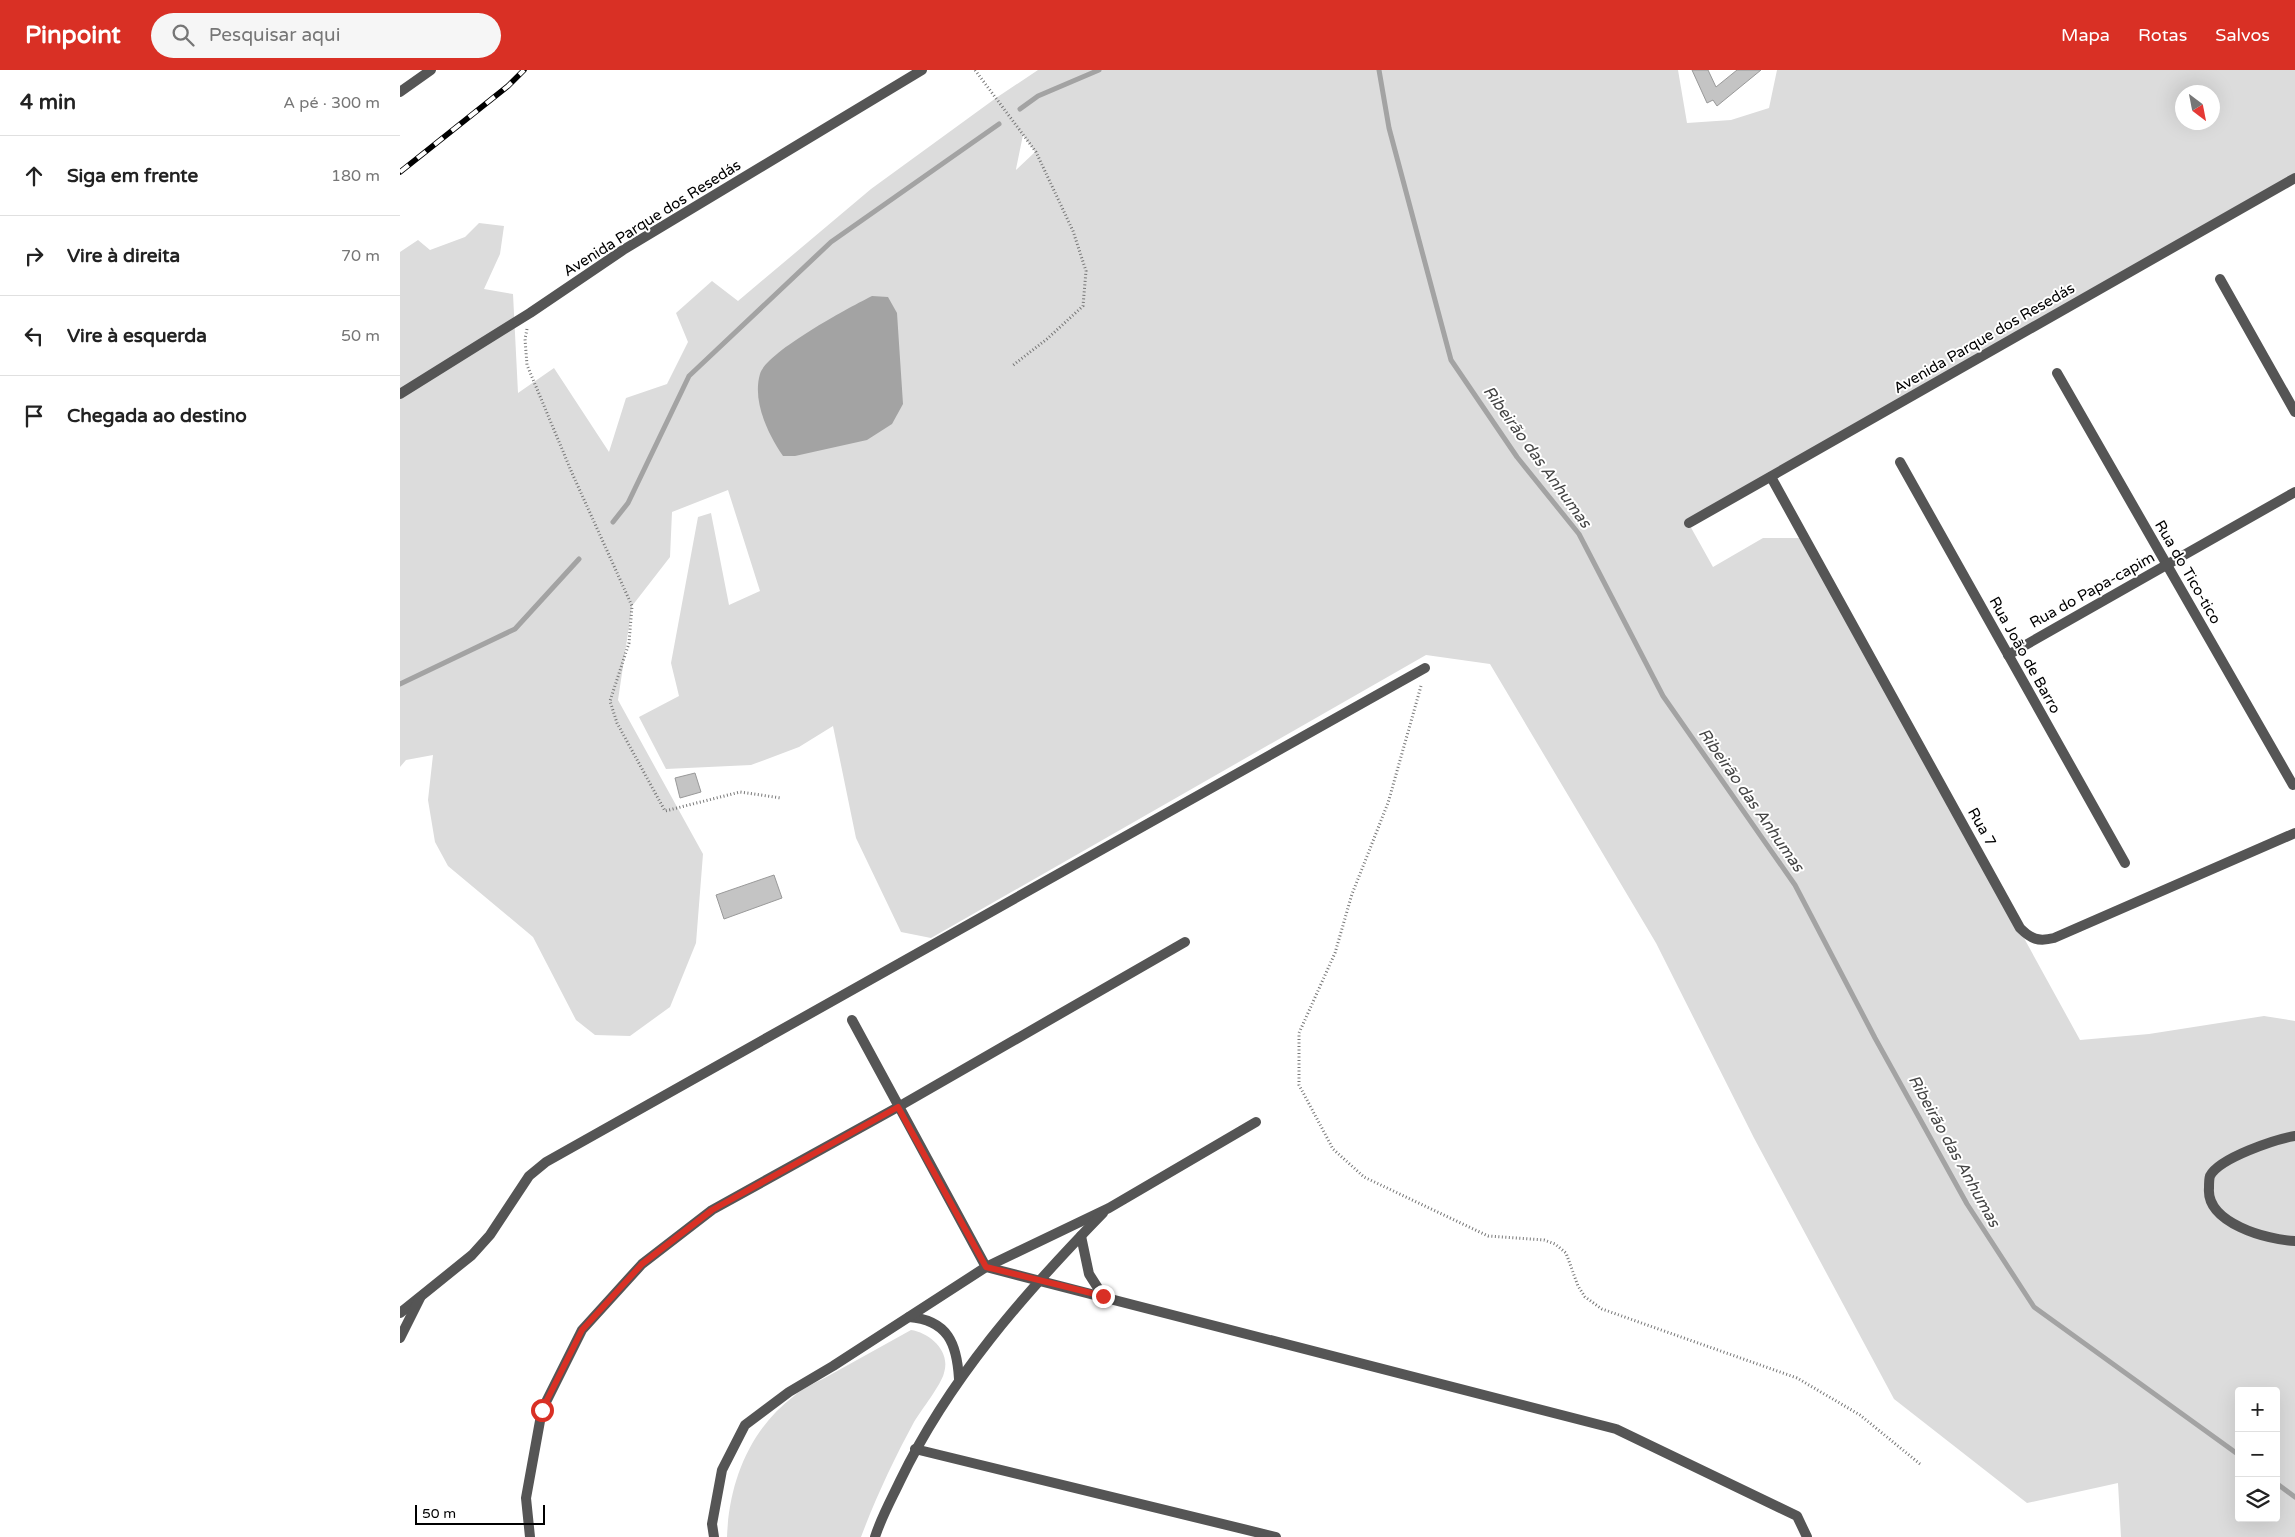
<!DOCTYPE html>
<html lang="pt">
<head>
<meta charset="utf-8">
<style>
	body { margin:0; font-family:"Varela Round",sans-serif; background:#f6f6f6; color:#222 }
	.controls { position:absolute; right:15px; bottom:15px; display:grid; overflow:hidden; border-radius:5px; box-shadow:0 5px 20px #0002 }
	.controls button { width:45px; height:45px; display:grid; place-items:center; padding:0; border:0; border-bottom:1px solid #e0e0e0; background:#fff; color:#222; font:25px sans-serif }
	.compass { position:absolute; left:1775px; top:15px; width:45px; height:45px; border-radius:50%; background:#fff; box-shadow:0 5px 20px #0002; rotate:148deg }
	.scale { position:absolute; left:15px; bottom:12px; width:130px; box-sizing:border-box; padding-left:5px; border:2px solid #000; border-top:0; font-size:14px; line-height:18px; white-space:nowrap; color:#000; -webkit-text-stroke:4px #fff; paint-order:stroke }
	.stop { position:absolute; width:15px; height:15px; margin:-11px; border:4px solid #d93025; border-radius:50%; background:#fff }
	.stop.end { background:#d93025; border-color:#fff; box-shadow:0 1px 5px #0008 }
	.list { margin:0; padding:0; list-style:none }
	h2 { display:flex; justify-content:space-between; align-items:center; height:65px; margin:0; padding:0 20px; font-size:21px }
	h2 small { font-size:16px; font-weight:400; color:#767676 }
	.list li { display:grid; grid-template-columns:32px 1fr auto; gap:15px; align-items:center; box-sizing:border-box; height:80px; padding:0 20px; border-top:1px solid #e0e0e0 }
	.list b { display:block; font-size:19px; white-space:nowrap }
	.list em { font-size:16px; font-style:normal; color:#767676 }
	.icon { flex:none; width:28px; height:28px; fill:none; stroke:currentColor; stroke-width:2; stroke-linecap:round; stroke-linejoin:round }
	.map { position:relative; flex:none; width:1895px; height:1467px; overflow:hidden }
	header { display:flex; align-items:center; gap:30px; box-sizing:border-box; height:70px; padding:0 25px; background:#d93025; color:#fff }
	header strong { font-size:24px }
	nav { display:flex; gap:28px; margin-inline-start:auto; font-size:18px }
	.search { width:350px; height:45px; background:#f6f6f6; display:flex; align-items:center; gap:12px; box-sizing:border-box; padding:0 18px; border-radius:28px; color:#767676; font-size:19px }
	main { display:flex }
	aside { flex:1; background:#fff }
	.map>svg:first-child { display:block }
	.green { fill:#dcdcdc; fill-rule:evenodd }
	.water { fill:#a3a3a3 }
	.lines { fill:none; stroke-linecap:round; stroke-linejoin:round }
	.stream { stroke:#a3a3a3; stroke-width:5 }
	.building { fill:#c4c4c4; stroke:#999 }
	.path { stroke:#777; stroke-width:3; stroke-dasharray:1 2.5; stroke-linecap:butt }
	.service { stroke:#555; stroke-width:10 }
	.minor { stroke:#555; stroke-width:10 }
	.rail-casing { stroke:#000; stroke-width:5.5 }
	.rail { stroke:#fff; stroke-width:4; stroke-dasharray:11; stroke-linecap:butt }
	.route { stroke:#d93025; stroke-width:6 }
	.labels { text-anchor:middle; dominant-baseline:central; stroke-width:4; stroke-linejoin:round; paint-order:stroke }
	.street-label { font-size:15px; fill:#000; stroke:#fff }
	.water-label { font-size:16px; font-style:italic; fill:#444; stroke:#fff }
</style>
</head>
<body>
<header>
<strong>Pinpoint</strong>
<div class="search"><svg class="icon" aria-label="search" viewBox="0 0 24 24"><circle cx="10" cy="10" r="6"/><path d="M15 15l6 6"/></svg>Pesquisar aqui</div>
<nav><a>Mapa</a><a>Rotas</a><a>Salvos</a></nav>
</header>
<main>
<aside>
<h2>4 min<small>A pé · 300 m</small></h2>
<ul class="list">
<li><svg class="icon" aria-label="ahead" viewBox="0 0 24 24"><path d="M12 20V5M6 11l6-6 6 6"/></svg><div><b>Siga em frente</b></div><em>180 m</em></li>
<li><svg class="icon" aria-label="right" viewBox="0 0 24 24"><path d="M7 20v-9h11M14 6l5 5-5 5"/></svg><div><b>Vire à direita</b></div><em>70 m</em></li>
<li><svg class="icon" aria-label="left" viewBox="0 0 24 24"><path d="M17 20v-9H6M10 6l-5 5 5 5"/></svg><div><b>Vire à esquerda</b></div><em>50 m</em></li>
<li><svg class="icon" aria-label="arrive" viewBox="0 0 24 24"><path d="M6 21V4h12l-3 4 3 4H6"/></svg><div><b>Chegada ao destino</b></div></li>
</ul>
</aside>
<div class="map">
<svg width="1895" height="1467" viewBox="0 0 1895 1467">
	<rect width="100%" height="100%" fill="#fff"/>
	<g class="green">
		<path d="M638,0H1278L1287,53L1331,50L1369,38L1377,0H1895V108L1289,454L1313,497L1363,468H1404L1680,970L1749,964L1864,946L1895,951V1467H1721L1718,1413L1627,1433L1494,1329L1354,1068L1256,873L1090,594L1026,585L531,868L501,862L456,768L433,656L399,677L351,695L266,699L239,647L279,626L271,593L298,447L311,443L329,535L360,521L328,420L272,442L270,487L232,536L218,630L303,784L296,873L270,937L230,966L195,965L176,950L133,867L48,796L35,772L28,730L33,685L6,690L0,697V182L18,170L30,180L65,167L79,153L104,156L100,184L84,219L113,224L118,323L154,298L209,382L226,328L267,314L288,272L276,243L312,211L338,231L471,119L596,28ZM1782,22H1812V52H1782ZM623,65L635,82L616,100V99ZM1839,1321H1876V1448H1839Z"/>
		<path d="M511,1260C530,1263 551,1281 544,1303C541,1315 522,1339 514,1352C494,1389 476,1427 461,1467H327C329,1413 349,1360 394,1326C404,1317 418,1312 430,1305C457,1290 484,1275 511,1260Z"/>
	</g>
	<path class="water" d="M472,226L488,227L497,243L503,334L492,354L467,370L395,386H383C368,364 352,331 360,304C366,282 450,237 472,226Z"/>
	<g class="lines">
		<g class="stream">
			<path d="M979,0L989,58L1051,290L1117,387L1179,464L1263,626L1395,815L1475,968L1567,1134L1634,1237L1839,1385"/>
			<path d="M620,39L638,26L699,0"/>
			<path d="M213,452L228,433L289,306L431,172L599,54"/>
			<path d="M0,614L115,559L179,489"/>
			<path d="M1876,1413L1895,1427"/>
		</g>
	</g>
	<g class="building">
		<path d="M1292,0H1308L1316,17L1337,0H1361L1317,36L1313,30L1307,33Z"/>
		<path d="M295,703L301,722L280,728L275,708Z"/>
		<path d="M374,805L382,828L324,849L316,825Z"/>
	</g>
	<g class="lines">
		<g class="path">
			<path d="M575,0L636,82L673,161L686,201L683,236L647,269L612,296"/>
			<path d="M127,259L125,269L127,295L172,403L232,536L229,573L210,631L217,653L265,741L340,722L381,728"/>
			<path d="M1021,616L988,733L952,824L935,883L899,963V1015L933,1079L964,1107L1088,1166L1144,1170L1155,1174L1166,1183L1178,1216L1185,1227L1202,1239L1397,1308L1460,1345L1520,1394"/>
		</g>
		<path class="service" d="M1895,1066C1876,1069 1819,1088 1810,1106C1809,1109 1809,1114 1809,1118C1806,1153 1867,1170 1895,1171"/>
		<g class="minor">
			<path d="M0,22L31,0"/>
			<path d="M1820,209L1895,342"/>
			<path d="M1657,303L1893,715"/>
			<path d="M0,324L130,243L223,180L522,0"/>
			<path d="M1500,392L1725,793"/>
			<path d="M1371,407L1620,858C1631,869 1638,872 1654,868L1895,763"/>
			<path d="M1289,453L1895,108"/>
			<path d="M1608,585L1895,422"/>
			<path d="M452,950L586,1197L1216,1359L1397,1446L1407,1467"/>
			<path d="M681,1166L689,1204L703,1226"/>
			<path d="M0,1243L72,1185L90,1165L129,1106L146,1092L1025,598"/>
			<path d="M509,1247C548,1250 557,1274 559,1309"/>
			<path d="M0,1268L20,1228"/>
			<path d="M515,1379L876,1467"/>
			<path d="M130,1467L126,1428L142,1340L182,1260L242,1194L312,1140L498,1037L785,872"/>
			<path d="M314,1467L312,1454L322,1400L345,1355L389,1322L433,1296L586,1197L709,1138L856,1052"/>
			<path d="M475,1467C481,1448 491,1430 500,1411C549,1309 624,1224 703,1143"/>
		</g>
		<g class="rail-casing">
			<path id="rail" d="M0,102L108,16L124,0"/>
		</g>
		<use href="#rail" class="rail"/>
	</g>
	<g class="lines">
		<path class="route" d="M142,1340L182,1260L242,1194L312,1140L498,1037L586,1197L703,1226"/>
	</g>
	<g class="labels">
		<g class="street-label">
			<text transform="translate(252 148) rotate(-32)">Avenida Parque dos Resedás</text>
			<text transform="translate(1584 268) rotate(-30)">Avenida Parque dos Resedás</text>
			<text transform="translate(1788 502) rotate(60)">Rua do Tico-tico</text>
			<text transform="translate(1692 520) rotate(-29)">Rua do Papa-capim</text>
			<text transform="translate(1625 585) rotate(61)">Rua João de Barro</text>
			<text transform="translate(1582 757) rotate(61)">Rua 7</text>
		</g>
		<g class="water-label">
			<text transform="translate(1137 387) rotate(54)">Ribeirão das Anhumas</text>
			<text transform="translate(1351 730) rotate(55)">Ribeirão das Anhumas</text>
			<text transform="translate(1554 1081) rotate(61)">Ribeirão das Anhumas</text>
		</g>
	</g>
</svg>
<div class="controls">
<button>+</button>
<button>−</button>
<button><svg class="icon" aria-label="layers" viewBox="0 0 24 24"><path d="M12 4l9 5-9 5-9-5zM3 14l9 5 9-5"/></svg></button>
</div>
<svg class="compass" viewBox="-18 -18 36 36"><path d="M0-13l5 13h-10z" fill="#e53935"/><path d="M0 13l5-13h-10z" fill="#767676"/></svg>
<div class="scale">50 m</div>
<div class="stop" style="left:142px;top:1340px"></div>
<div class="stop end" style="left:703px;top:1226px"></div>
</div>
</main>
</body>
</html>
